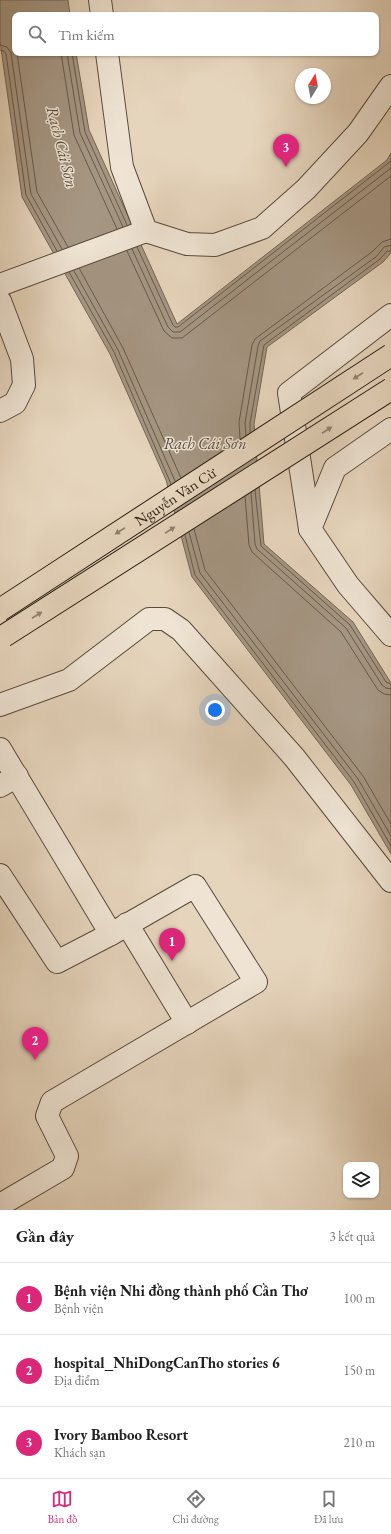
<!DOCTYPE html>
<html lang="vi">
<head>
<meta charset="utf-8">
<style>
	body { margin:0; font-family:"EB Garamond",serif; background:#f2f2f2; color:#222 }
	.controls { position:absolute; right:12px; bottom:12px; display:grid; overflow:hidden; border-radius:8px; box-shadow:0 1px 3px #0004 }
	.controls button { width:36px; height:36px; display:grid; place-items:center; padding:0; border:0; border-bottom:1px solid #e0e0e0; background:#fff; color:#222; font:20px sans-serif }
	.compass { position:absolute; left:295px; top:68px; width:36px; height:36px; border-radius:50%; background:#fff; box-shadow:0 1px 3px #0004; rotate:11deg }
	.you { position:absolute; left:215px; top:710px; width:14px; height:14px; margin:-10px; border:3px solid #fff; border-radius:50%; background:#1a73e8; box-shadow:0 0 0 6px #1a73e833 }
	.badge { display:grid; place-items:center; width:26px; height:26px; border-radius:50%; background:#db2777; color:#fff; font-size:13px; font-weight:700 }
	.pin { position:absolute; translate:-50% -33px; filter:drop-shadow(0 1px 2px #0008) }
	.pin::after { content:''; position:absolute; top:21px; width:14px; height:12px; background:inherit; clip-path:polygon(0 0,100% 0,50% 100%) }
	.list { margin:0; padding:0; list-style:none }
	h2 { display:flex; justify-content:space-between; align-items:center; height:52px; margin:0; padding:0 16px; font-size:17px }
	h2 small { font-size:13px; font-weight:400; color:#767676 }
	.list li { display:grid; grid-template-columns:26px 1fr auto; gap:12px; align-items:center; box-sizing:border-box; height:72px; padding:0 16px; border-top:1px solid #e0e0e0 }
	.list b { display:block; font-size:15px; white-space:nowrap }
	.list p { margin:0; font-size:13px; white-space:nowrap; color:#767676 }
	.list em { font-size:13px; font-style:normal; color:#767676 }
	.icon { flex:none; width:22px; height:22px; fill:none; stroke:currentColor; stroke-width:2; stroke-linecap:round; stroke-linejoin:round }
	.map { position:relative; flex:none; width:391px; height:1210px; overflow:hidden }
	.search { position:absolute; background:#fff; box-shadow:0 1px 3px #0004; left:12px; right:12px; top:12px; height:44px; display:flex; align-items:center; gap:10px; box-sizing:border-box; padding:0 14px; border-radius:8px; color:#767676; font-size:15px }
	.sheet { height:268px; background:#fff }
	nav { display:flex; justify-content:space-around; align-items:center; box-sizing:border-box; height:56px; border-top:1px solid #e0e0e0; background:#fff; font-size:11px; color:#767676 }
	nav a { display:grid; justify-items:center; gap:2px }
	nav .on { color:#db2777 }
	.map>svg:first-child { display:block }
	.water { fill:#a59683; stroke:#736655 }
	.lines { fill:none; stroke-linecap:round; stroke-linejoin:round }
	.shore { stroke:#665a4a; stroke-width:1 }
	.minor-casing { stroke:#574b3c; stroke-width:24 }
	.minor { stroke:#efe4d4; stroke-width:22 }
	.major-bridge-casing { stroke:#271d11; stroke-width:24; stroke-linecap:butt }
	.major-bridge { stroke:#e6d5bd; stroke-width:22 }
	.oneway { fill:#908270 }
	.labels { text-anchor:middle; dominant-baseline:central; stroke-width:3; stroke-linejoin:round; paint-order:stroke }
	.street-label { font-size:15px; fill:#271d11; stroke:#efe4d4 }
	.water-label { font-size:16px; font-style:italic; fill:#594d3f; stroke:#efe4d4 }
</style>
</head>
<body>
<div class="map">
<svg width="391" height="1210" viewBox="0 0 391 1210">
	<rect width="100%" height="100%" fill="#e6d5bd"/>
	<filter id="stains"><feTurbulence type="fractalNoise" baseFrequency=".005" numOctaves="4"/><feColorMatrix values="0 0 0 0 .2 0 0 0 0 .09 0 0 0 0 .02 0 0 0 .5 -.17"/></filter>
	<radialGradient id="worn" r=".72"><stop offset=".6" stop-color="#630" stop-opacity="0"/><stop offset="1" stop-color="#630" stop-opacity=".3"/></radialGradient>
	<path class="water" d="M0,0H68L70,15H15V53H76L89,130L177,324L387,160L391,153V253L383,262L267,347L254,424L264,544L353,622L391,683V854L351,785L192,577L166,480L110,354L22,197L0,41Z"/>
	<g class="lines">
		<g class="shore">
			<path d="M0,45L7,47L11,53L31,194L62,249"/>
			<path d="M0,50L4,51L6,54L26,195L57,251"/>
			<path d="M17,53L37,192L68,247"/>
			<path d="M61,53L74,135L117,229"/>
			<path d="M67,53L80,133L123,227"/>
			<path d="M72,53L85,132L127,225"/>
			<path d="M137,247L173,325L175,327H178L391,161"/>
			<path d="M132,249L168,327L173,332H180L391,168"/>
			<path d="M127,251L164,331L172,338H182L391,176"/>
			<path d="M79,268L123,348L181,478"/>
			<path d="M74,271L118,350L175,481"/>
			<path d="M69,272L114,352L171,484"/>
			<path d="M250,432V423L264,345L380,259L387,251H391"/>
			<path d="M246,436L245,423L258,346L260,341L377,256L384,247L391,245"/>
			<path d="M240,439L239,422L252,345L255,339L373,251L382,242L391,239"/>
			<path d="M255,490L261,546L350,625L386,682L391,684"/>
			<path d="M251,493L255,544L257,549L346,628L382,685L386,688L391,689"/>
			<path d="M245,496L249,545L252,552L341,632L378,690L384,694L391,695"/>
			<path d="M194,529L205,570L363,776L391,824"/>
			<path d="M189,532L200,573L358,779L391,836"/>
			<path d="M185,535L195,575L354,782L391,846"/>
		</g>
		<g class="minor-casing">
			<g id="minor">
				<path d="M100,0L102,15"/>
				<path d="M107,53L122,167L146,231L187,244L215,245L262,228L306,189L358,133L391,86"/>
				<path d="M0,285L146,231"/>
				<path d="M0,301L22,359L24,385L15,403L0,411"/>
				<path d="M391,429L335,468L310,529L348,585L391,635"/>
				<path d="M310,529L289,393L391,315"/>
				<path d="M0,705L69,680L149,619H165L181,630L294,757L391,881"/>
				<path d="M0,749L111,934"/>
				<path d="M0,786L17,776"/>
				<path d="M0,875L57,962L111,934L195,886L256,982L52,1102L47,1116L67,1156L63,1168L0,1205"/>
				<path d="M127,924L187,1023"/>
			</g>
		</g>
		<use href="#minor" class="minor"/>
		<g class="major-bridge-casing">
			<g id="major-bridge">
				<path id="s1" d="M0,610L391,355"/>
				<path d="M4,636L391,389"/>
			</g>
		</g>
		<use href="#major-bridge" class="major-bridge"/>
	</g>
	<defs><path id="oneway-solid" d="M-6-.8H1V-3.2L6.5 0L1 3.2V.8H-6Z"/></defs>
	<g class="oneway">
		<use href="#oneway-solid" transform="translate(358 376) rotate(147)"/>
		<use href="#oneway-solid" transform="translate(327 430) rotate(-33)"/>
		<use href="#oneway-solid" transform="translate(170 530) rotate(-33)"/>
		<use href="#oneway-solid" transform="translate(120 531) rotate(147)"/>
		<use href="#oneway-solid" transform="translate(37 615) rotate(-33)"/>
	</g>
	<g class="labels">
		<g class="street-label">
			<text stroke="none"><textPath href="#s1" startOffset="209">Nguyễn Văn Cừ</textPath></text>
		</g>
		<g class="water-label">
			<text transform="translate(62 147) rotate(76)">Rạch Cái Sơn</text>
			<text x="205" y="443">Rạch Cái Sơn</text>
		</g>
	</g>
	<rect width="100%" height="100%" filter="url(#stains)"/>
	<rect width="100%" height="100%" fill="url(#worn)"/>
</svg>
<div class="controls">
<button><svg class="icon" aria-label="layers" viewBox="0 0 24 24"><path d="M12 4l9 5-9 5-9-5zM3 14l9 5 9-5"/></svg></button>
</div>
<svg class="compass" viewBox="-18 -18 36 36"><path d="M0-13l5 13h-10z" fill="#e53935"/><path d="M0 13l5-13h-10z" fill="#767676"/></svg>
<div class="you"></div>
<div class="pin badge" style="left:172px;top:961px">1</div>
<div class="pin badge" style="left:35px;top:1060px">2</div>
<div class="pin badge" style="left:286px;top:167px">3</div>
<div class="search"><svg class="icon" aria-label="search" viewBox="0 0 24 24"><circle cx="10" cy="10" r="6"/><path d="M15 15l6 6"/></svg>Tìm kiếm</div>
</div>
<section class="sheet">
<h2>Gần đây<small>3 kết quả</small></h2>
<ul class="list">
<li><span class="badge">1</span><div><b>Bệnh viện Nhi đồng thành phố Cần Thơ</b><p>Bệnh viện</p></div><em>100 m</em></li>
<li><span class="badge">2</span><div><b>hospital_NhiDongCanTho stories 6</b><p>Địa điểm</p></div><em>150 m</em></li>
<li><span class="badge">3</span><div><b>Ivory Bamboo Resort</b><p>Khách sạn</p></div><em>210 m</em></li>
</ul>
</section>
<nav>
<a class="on"><svg class="icon" aria-label="map" viewBox="0 0 24 24"><path d="M3 6l6-2 6 2 6-2v14l-6 2-6-2-6 2zM9 4v14M15 6v14"/></svg>Bản đồ</a>
<a><svg class="icon" aria-label="directions" viewBox="0 0 24 24"><path d="M12 3l9 9-9 9-9-9zM9 14v-3h6M13 9l2 2-2 2"/></svg>Chỉ đường</a>
<a><svg class="icon" aria-label="saved" viewBox="0 0 24 24"><path d="M7 4h10v16l-5-4-5 4z"/></svg>Đã lưu</a>
</nav>
</body>
</html>
